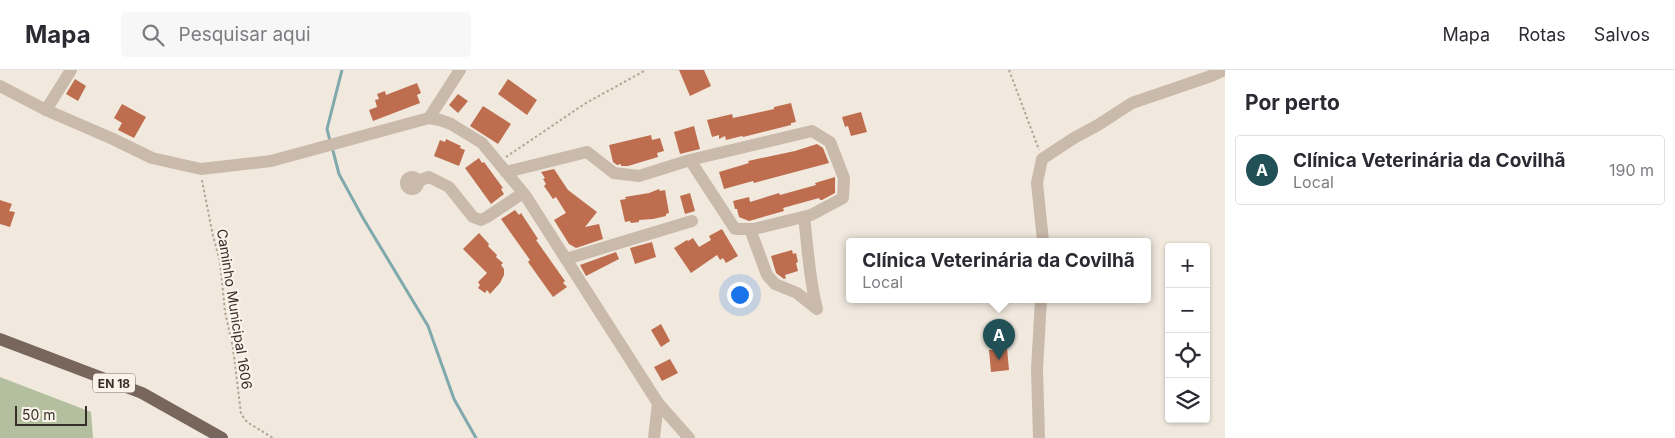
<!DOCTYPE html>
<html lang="pt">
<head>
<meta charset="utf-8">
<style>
	body { margin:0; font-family:Inter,sans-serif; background:#f7f7f7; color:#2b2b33 }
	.controls { position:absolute; right:15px; bottom:15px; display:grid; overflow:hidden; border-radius:5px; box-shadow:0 1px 4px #0004 }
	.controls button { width:45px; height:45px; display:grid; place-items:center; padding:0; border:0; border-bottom:1px solid #e1e1e2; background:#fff; color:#2b2b33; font:25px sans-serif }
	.scale { position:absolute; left:15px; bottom:12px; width:72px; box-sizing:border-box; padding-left:5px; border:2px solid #372e2a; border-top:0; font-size:14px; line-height:18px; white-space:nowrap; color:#372e2a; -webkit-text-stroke:4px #f9f3ea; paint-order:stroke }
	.you { position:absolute; left:739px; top:224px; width:18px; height:18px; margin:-12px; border:4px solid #fff; border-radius:50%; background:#1a73e8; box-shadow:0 0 0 8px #1a73e833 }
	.badge { display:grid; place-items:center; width:32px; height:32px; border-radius:50%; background:#215056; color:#fff; font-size:16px; font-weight:700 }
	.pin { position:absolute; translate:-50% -41px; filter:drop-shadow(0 1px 2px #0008) }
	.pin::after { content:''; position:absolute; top:26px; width:18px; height:15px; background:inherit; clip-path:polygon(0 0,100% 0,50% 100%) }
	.popup { position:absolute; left:846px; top:168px; width:305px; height:65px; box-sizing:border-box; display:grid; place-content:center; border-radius:5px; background:#fff; filter:drop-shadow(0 1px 4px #0005); font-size:16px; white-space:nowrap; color:#7c7c81 }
	.popup b { font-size:19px; color:#2b2b33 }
	.popup::after { content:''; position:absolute; left:50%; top:100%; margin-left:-10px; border:10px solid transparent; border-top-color:#fff }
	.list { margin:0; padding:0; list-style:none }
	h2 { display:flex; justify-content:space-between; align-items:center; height:65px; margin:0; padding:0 20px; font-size:21px }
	h2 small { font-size:16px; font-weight:400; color:#7c7c81 }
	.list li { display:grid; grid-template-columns:32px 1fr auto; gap:15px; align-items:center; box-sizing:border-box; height:70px; margin:0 10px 10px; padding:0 10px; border:1px solid #e1e1e2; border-radius:5px }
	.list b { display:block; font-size:19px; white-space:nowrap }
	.list p { margin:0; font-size:16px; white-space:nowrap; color:#7c7c81 }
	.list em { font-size:16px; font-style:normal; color:#7c7c81 }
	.icon { flex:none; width:28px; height:28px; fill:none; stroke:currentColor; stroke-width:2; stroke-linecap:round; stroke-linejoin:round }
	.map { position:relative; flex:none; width:1225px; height:368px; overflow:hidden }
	header { display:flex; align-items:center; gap:30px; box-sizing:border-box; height:70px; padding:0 25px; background:#fff; border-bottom:1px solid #e1e1e2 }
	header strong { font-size:24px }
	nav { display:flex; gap:28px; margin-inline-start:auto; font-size:18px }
	.search { width:350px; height:45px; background:#f7f7f7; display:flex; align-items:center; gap:12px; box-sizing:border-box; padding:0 18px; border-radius:5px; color:#7c7c81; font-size:19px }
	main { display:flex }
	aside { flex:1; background:#fff }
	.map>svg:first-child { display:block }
	.green { fill:#b3bf9f }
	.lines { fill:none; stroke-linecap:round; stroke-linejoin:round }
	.stream { stroke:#7fa9ac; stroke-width:3 }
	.building { fill:#be6e4f }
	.path { stroke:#b4a495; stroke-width:2; stroke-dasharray:2.5 2.5; stroke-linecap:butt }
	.minor { stroke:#c9baab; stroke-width:12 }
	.major { stroke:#78665c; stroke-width:12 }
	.labels { text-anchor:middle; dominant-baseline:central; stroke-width:4.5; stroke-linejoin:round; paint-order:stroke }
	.shield { fill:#f9f3ea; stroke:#716964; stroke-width:1 }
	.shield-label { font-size:12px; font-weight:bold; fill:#372e2a }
	.street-label { font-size:14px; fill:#372e2a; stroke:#f9f3ea }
</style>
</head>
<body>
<header>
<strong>Mapa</strong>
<div class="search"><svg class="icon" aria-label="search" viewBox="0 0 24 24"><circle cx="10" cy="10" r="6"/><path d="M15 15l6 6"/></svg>Pesquisar aqui</div>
<nav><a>Mapa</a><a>Rotas</a><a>Salvos</a></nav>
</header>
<main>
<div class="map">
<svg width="1225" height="368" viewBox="0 0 1225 368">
	<rect width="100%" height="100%" fill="#f1e9de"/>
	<path class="green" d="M0,307L91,342L93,368H0Z"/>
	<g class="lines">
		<g class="stream">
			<path d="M330,71L327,59L342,0"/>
			<path d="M332,77L339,104L363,148L428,256L454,329L476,368"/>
		</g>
	</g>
	<g class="building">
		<path d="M679,0H704L711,16L690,26Z"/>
		<path d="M75,9L86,16L78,31L66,24Z"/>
		<path d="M508,9L537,30L527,45L498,24Z"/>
		<path d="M417,13L421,23L417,25L420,33L373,51L369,40L377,37L375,30L379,29L377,24L385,21L386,25Z"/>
		<path d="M458,24L468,31L458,43L449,35Z"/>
		<path d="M791,33L796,52L791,53V55L743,67L742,66L726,70L725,66L719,69V65L712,67L707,50L732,44L733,48L774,39V37Z"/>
		<path d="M122,34L146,47L134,68L118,60L122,53L114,48Z"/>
		<path d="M483,36L511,54L498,74L470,56Z"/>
		<path d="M861,42L867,62L851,66L848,56L845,57L842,47Z"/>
		<path d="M694,56L700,79L680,84L674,62Z"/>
		<path d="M651,65L652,70L660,68L664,81L657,83L658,87L628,96H621V94L617,95L613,92L609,75Z"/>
		<path d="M446,69L461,76L460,78L465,80L459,96L434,86L440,70L445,72Z"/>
		<path d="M817,74L823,78L829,93L754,113L753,111L724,119L719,102L749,93L748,91L795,81Z"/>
		<path d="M479,88L482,93L484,92L503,118L501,119L504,124L491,134L465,98Z"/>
		<path d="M554,99L568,120L597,142L585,157L599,154L603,169L576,178L569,174L554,150L566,143L556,127L553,129L544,116L546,114L543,109L545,108L541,102Z"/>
		<path d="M835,107V123L822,130H820L819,128L783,138L784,141L749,151L739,147L737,139H735L733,131L749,127L750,132L779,123L780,125L816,115L815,113Z"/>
		<path d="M659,119L660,121L665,120L669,143L666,144V146L653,149L639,150V152L631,153L630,151L625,152L620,130L626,129L625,127L649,123Z"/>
		<path d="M690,123L695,141L685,144L680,126Z"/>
		<path d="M0,130L12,134L9,141L15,142L10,157L0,154Z"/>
		<path d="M515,140L519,145L521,143L538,169L536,170L565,211L563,213L567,217L553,227L528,192L530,190L501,149Z"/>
		<path d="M722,159L738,186L726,193L723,188L720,190L717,185L691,203L674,178L687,170L688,171L693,168L699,177L711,170L709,166Z"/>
		<path d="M479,163L489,174L488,176L497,185L496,187L503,193L501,195L504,199V205L500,213L490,224L487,220L485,223L478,218L480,215L478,212L487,203L463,179Z"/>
		<path d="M652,172L656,187L635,194L630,178Z"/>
		<path d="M792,180L793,184L796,183L798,192L796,193L798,201L785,205L786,208L784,209L776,203L771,186Z"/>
		<path d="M616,182L619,189L586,206L580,195Z"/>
		<path d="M661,254L670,271L661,277L651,260Z"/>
		<path d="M1007,278L1009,300L991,302L989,280Z"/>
		<path d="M670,289L678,303L662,311L654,297Z"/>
	</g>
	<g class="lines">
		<g class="path">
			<path d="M1009,0L1039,80"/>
			<path d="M506,87L586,33L646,0"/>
			<path d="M202,110L213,166L220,191L225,242L233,278L241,344L247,352L273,368"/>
		</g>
		<g class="minor">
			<path d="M0,16L46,40L113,69L152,88L201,99L271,91L429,48L440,50L451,54L482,73L506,102L525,125L658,333L689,368"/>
			<path d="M46,40L71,0"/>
			<path d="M429,48L460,0"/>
			<path d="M506,102L587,82L614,103L639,106L690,90L812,61L830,72L844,108L843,128L811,145L754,159H735L690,90"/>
			<circle cx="412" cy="113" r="6"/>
			<path d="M418,111L429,107L449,117L473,147L481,150L487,147L523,123"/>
			<path d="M750,159L767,205L775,214L797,223L817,239C809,209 808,178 804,147"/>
			<path d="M1043,171L1037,113L1042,89L1074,68L1098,55L1132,33L1211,6L1224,0"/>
			<path d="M566,189L692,151"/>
			<path d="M654,368L658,333"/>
			<path d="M1039,368L1037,299L1041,229"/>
		</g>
		<path class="major" d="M0,269L142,323L222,368"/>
	</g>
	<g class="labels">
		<rect class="shield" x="93" y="303.5" width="42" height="19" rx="4"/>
		<g class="shield-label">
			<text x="114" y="313">EN 18</text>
		</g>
		<g class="street-label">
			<text transform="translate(235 239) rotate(81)">Caminho Municipal 1606</text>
		</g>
	</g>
</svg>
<div class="controls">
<button>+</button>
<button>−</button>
<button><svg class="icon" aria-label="locate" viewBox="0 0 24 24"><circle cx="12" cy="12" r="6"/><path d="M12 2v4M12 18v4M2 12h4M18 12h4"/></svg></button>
<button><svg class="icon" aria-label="layers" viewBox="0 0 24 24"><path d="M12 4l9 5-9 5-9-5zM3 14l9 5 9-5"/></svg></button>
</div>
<div class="scale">50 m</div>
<div class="you"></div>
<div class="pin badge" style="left:999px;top:290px">A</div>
<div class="popup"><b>Clínica Veterinária da Covilhã</b>Local</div>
</div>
<aside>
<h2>Por perto<small></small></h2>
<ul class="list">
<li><span class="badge">A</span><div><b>Clínica Veterinária da Covilhã</b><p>Local</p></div><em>190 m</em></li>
</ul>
</aside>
</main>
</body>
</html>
